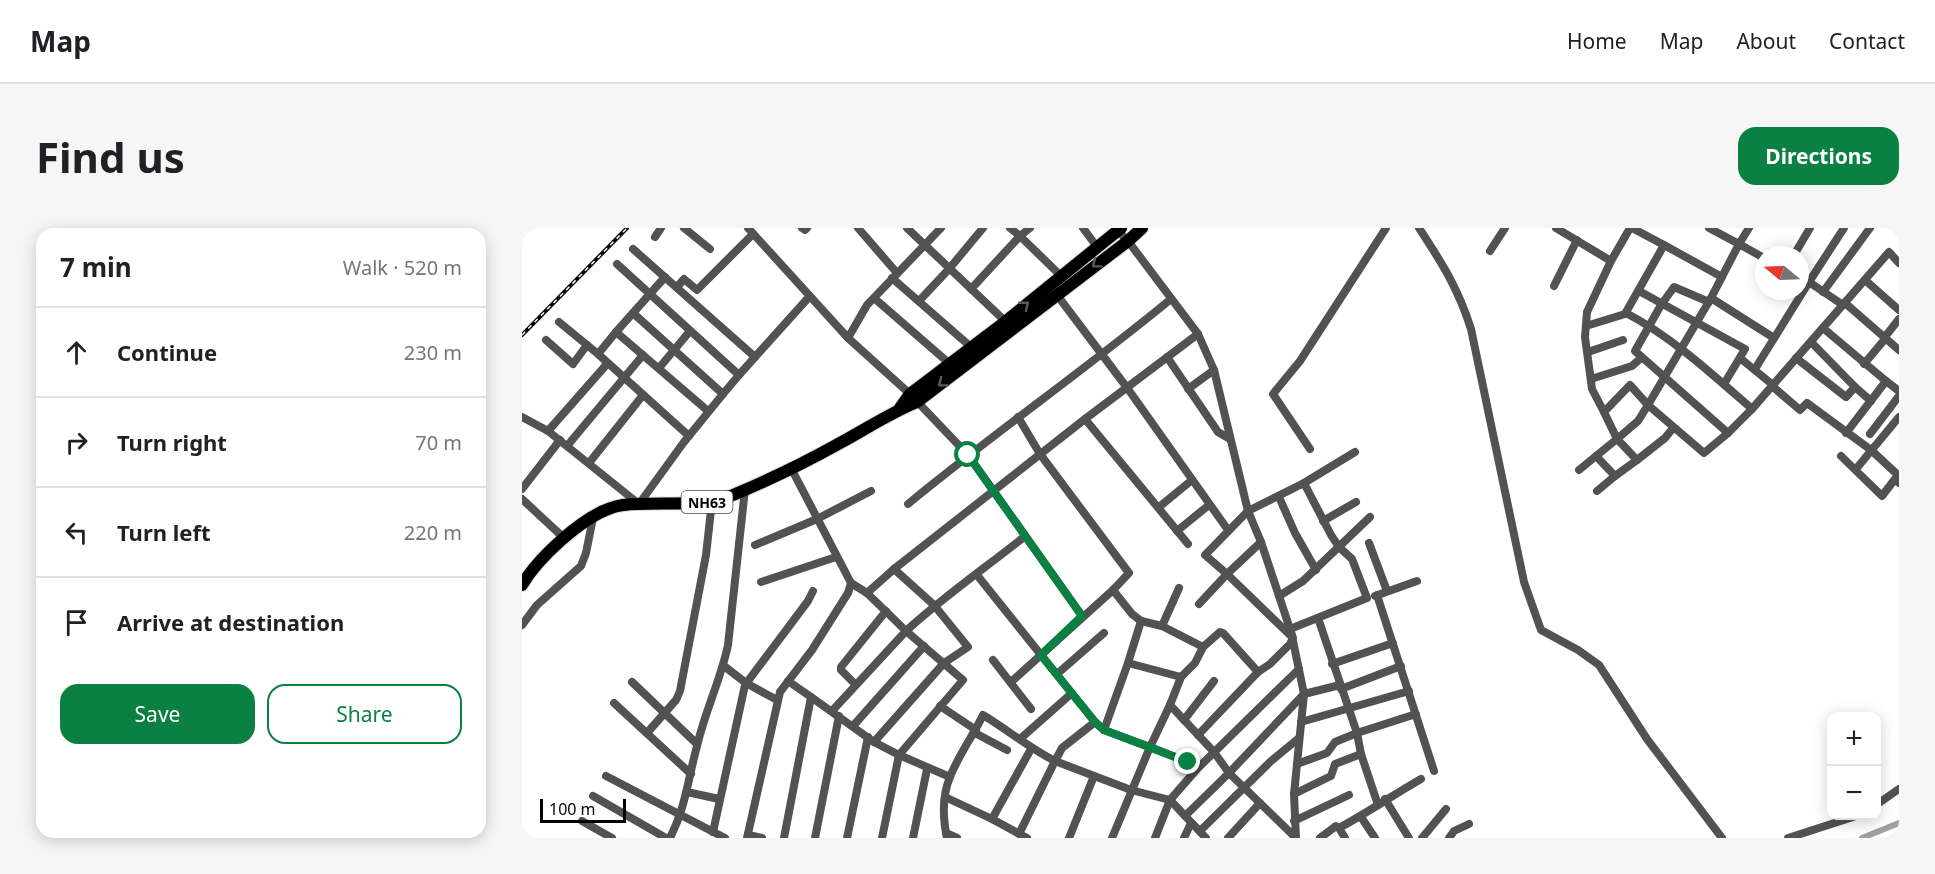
<!DOCTYPE html>
<html lang="en">
<head>
<meta charset="utf-8">
<style>
	body { margin:0; font-family:"Noto Sans",sans-serif; background:#f6f6f6; color:#202124 }
	.controls { position:absolute; right:18px; bottom:18px; display:grid; overflow:hidden; border-radius:12px; box-shadow:0 3px 15px #0003 }
	.controls button { width:54px; height:54px; display:grid; place-items:center; padding:0; border:0; border-bottom:2px solid #e0e0e0; background:#fff; color:#202124; font:30px sans-serif }
	.compass { position:absolute; left:1233px; top:18px; width:54px; height:54px; border-radius:50%; background:#fff; box-shadow:0 3px 15px #0003; rotate:289deg }
	.scale { position:absolute; left:18px; bottom:15px; width:86px; box-sizing:border-box; padding-left:6px; border:3px solid #000; border-top:0; font-size:16px; line-height:21px; white-space:nowrap; color:#000; -webkit-text-stroke:4px #fff; paint-order:stroke }
	.stop { position:absolute; width:18px; height:18px; margin:-14px; border:4px solid #0b8043; border-radius:50%; background:#fff }
	.stop.end { background:#0b8043; border-color:#fff; box-shadow:0 2px 6px #0008 }
	.list { margin:0; padding:0; list-style:none }
	h2 { display:flex; justify-content:space-between; align-items:center; height:78px; margin:0; padding:0 24px; font-size:26px }
	h2 small { font-size:20px; font-weight:400; color:#757577 }
	.list li { display:grid; grid-template-columns:39px 1fr auto; gap:18px; align-items:center; box-sizing:border-box; height:90px; padding:0 24px; border-top:2px solid #e0e0e0 }
	.list b { display:block; font-size:22px; white-space:nowrap }
	.list em { font-size:20px; font-style:normal; color:#757577 }
	.actions { display:flex; gap:12px; padding:18px 24px }
	.actions a { flex:1; padding:14px 0; border:2px solid #0b8043; border-radius:18px; text-align:center; font-size:21px; color:#0b8043 }
	.actions .main { background:#0b8043; color:#fff }
	.icon { flex:none; width:33px; height:33px; fill:none; stroke:currentColor; stroke-width:2; stroke-linecap:round; stroke-linejoin:round }
	.map { position:relative; flex:none; width:1377px; height:610px; overflow:hidden; border-radius:18px }
	header { display:flex; align-items:center; gap:36px; box-sizing:border-box; height:84px; padding:0 30px; background:#fff; border-bottom:2px solid #e0e0e0 }
	header strong { font-size:28px }
	nav { display:flex; gap:33px; margin-inline-start:auto; font-size:21px }
	.intro { display:flex; align-items:center; justify-content:space-between; box-sizing:border-box; height:144px; padding:0 36px }
	h1 { margin:0; font-size:42px }
	.button { padding:15px 27px; border-radius:18px; background:#0b8043; color:#fff; font-size:21px; font-weight:700 }
	main { display:flex; gap:36px; padding:0 36px }
	aside { flex:1; background:#fff; border-radius:18px; box-shadow:0 3px 15px #0003 }
	.map>svg:first-child { display:block }
	.lines { fill:none; stroke-linecap:round; stroke-linejoin:round }
	.canal { stroke:#a0a0a0; stroke-width:6 }
	.highway-casing { stroke:#dbdbdb; stroke-width:14 }
	.minor { stroke:#525252; stroke-width:8 }
	.highway { stroke:#000; stroke-width:12 }
	.rail-casing { stroke:#000; stroke-width:4 }
	.rail { stroke:#fff; stroke-width:1.5; stroke-dasharray:4.5; stroke-linecap:butt }
	.oneway { stroke:#595959 }
	.route { stroke:#0b8043; stroke-width:8 }
	.labels { text-anchor:middle; dominant-baseline:central; stroke-width:5; stroke-linejoin:round; paint-order:stroke }
	.shield { fill:#fff; stroke:#4c4c4c; stroke-width:1.5 }
	.shield-label { font-size:14px; font-weight:bold; fill:#000 }
</style>
</head>
<body>
<header>
<strong>Map</strong>
<nav><a>Home</a><a>Map</a><a>About</a><a>Contact</a></nav>
</header>
<div class="intro"><h1>Find us</h1><a class="button">Directions</a></div>
<main>
<aside>
<h2>7 min<small>Walk · 520 m</small></h2>
<ul class="list">
<li><svg class="icon" aria-label="ahead" viewBox="0 0 24 24"><path d="M12 20V5M6 11l6-6 6 6"/></svg><div><b>Continue</b></div><em>230 m</em></li>
<li><svg class="icon" aria-label="right" viewBox="0 0 24 24"><path d="M7 20v-9h11M14 6l5 5-5 5"/></svg><div><b>Turn right</b></div><em>70 m</em></li>
<li><svg class="icon" aria-label="left" viewBox="0 0 24 24"><path d="M17 20v-9H6M10 6l-5 5 5 5"/></svg><div><b>Turn left</b></div><em>220 m</em></li>
<li><svg class="icon" aria-label="arrive" viewBox="0 0 24 24"><path d="M6 21V4h12l-3 4 3 4H6"/></svg><div><b>Arrive at destination</b></div></li>
</ul>
<div class="actions"><a class="main">Save</a><a>Share</a></div>
</aside>
<div class="map">
<svg width="1377" height="610" viewBox="0 0 1377 610">
	<rect width="100%" height="100%" fill="#fff"/>
	<g class="lines">
		<path class="canal" d="M1340,610L1377,595"/>
		<g class="highway-casing">
			<g id="highway">
				<path d="M378,180L388,166L483,94L599,0"/>
				<path d="M0,357C16,330 59,290 89,280C97,277 107,276 116,276C148,274 179,279 211,267C247,252 284,234 318,215C344,201 368,185 395,174L606,13L620,0"/>
			</g>
		</g>
		<g class="minor">
			<path d="M162,0L188,21"/>
			<path d="M226,0L326,110L388,166L446,227L560,388"/>
			<path d="M280,0L283,2L285,0"/>
			<path d="M336,0L375,45"/>
			<path d="M385,0L483,93"/>
			<path d="M488,0L498,8L539,48"/>
			<path d="M561,0L575,19"/>
			<path d="M897,0C920,35 936,60 949,101L1002,354L1019,402L1056,422L1077,437L1125,511L1200,610"/>
			<path d="M1034,0L1089,33"/>
			<path d="M1187,0L1217,16L1227,0"/>
			<path d="M1375,0L1377,2"/>
			<path d="M594,1L606,13L676,106L692,142L726,283L739,314L771,410L768,416L748,436L736,444L676,507"/>
			<path d="M133,9L139,0"/>
			<path d="M1142,17L1200,49"/>
			<path d="M968,23L983,0"/>
			<path d="M1272,27L1288,0"/>
			<path d="M1242,30L1217,16L1189,70L1126,177L1108,157L1082,184L1095,211L1074,228L1093,248L1115,232L1095,211L1116,193L1126,177L1182,225L1206,205L1230,181L1367,24L1377,35"/>
			<path d="M95,36L217,147L233,129L111,21"/>
			<path d="M143,49L94,104L186,183"/>
			<path d="M370,50L449,119"/>
			<path d="M1343,52L1377,82"/>
			<path d="M1032,58L1055,12"/>
			<path d="M155,59L162,51L175,62L231,6"/>
			<path d="M449,61L498,8L508,0"/>
			<path d="M1117,63L1223,121L1202,156"/>
			<path d="M1301,64L1348,0"/>
			<path d="M535,67L606,161L706,302"/>
			<path d="M352,70L428,136"/>
			<path d="M1189,70L1252,110"/>
			<path d="M397,73L427,41L461,0"/>
			<path d="M1187,74L1152,59L1139,77L1113,123L1206,205"/>
			<path d="M1323,75L1377,122"/>
			<path d="M1321,77L1287,54L1322,0"/>
			<path d="M111,85L201,166L217,147"/>
			<path d="M1104,85C1150,109 1190,146 1230,181"/>
			<path d="M37,94L76,126L167,208"/>
			<path d="M1064,98L1103,86L1142,17L1110,0"/>
			<path d="M1301,100L1364,153"/>
			<path d="M326,110L345,77L419,0"/>
			<path d="M1362,110L1377,91"/>
			<path d="M24,112L51,136L65,117"/>
			<path d="M1289,114L1333,159L1349,173"/>
			<path d="M1066,124L1101,112"/>
			<path d="M76,126L94,104"/>
			<path d="M233,129L287,69"/>
			<path d="M645,129L696,204L708,211"/>
			<path d="M1218,130L1251,157"/>
			<path d="M1274,130L1324,169L1333,159"/>
			<path d="M1342,136L1363,111"/>
			<path d="M137,140L168,103"/>
			<path d="M1233,141L1287,54L1278,49"/>
			<path d="M1069,151L1110,138L1119,130"/>
			<path d="M1250,158L1278,182L1285,175L1349,222L1376,247"/>
			<path d="M666,161L692,142"/>
			<path d="M1082,184L1070,161L1063,109L1065,84L1089,33L1108,0"/>
			<path d="M0,189L26,203L117,276L162,214L201,166"/>
			<path d="M563,191L666,316"/>
			<path d="M26,203L85,136"/>
			<path d="M1324,205L1364,153L1377,163"/>
			<path d="M1348,206L1377,168"/>
			<path d="M45,218L121,127"/>
			<path d="M788,221L751,166L778,133L864,0"/>
			<path d="M1319,228L1360,268L1373,251L1377,255"/>
			<path d="M1115,232L1143,210L1151,200"/>
			<path d="M67,235L121,167"/>
			<path d="M1334,241L1377,189"/>
			<path d="M1057,242L1074,228"/>
			<path d="M782,255L833,224"/>
			<path d="M0,261L38,212"/>
			<path d="M1075,263L1093,248"/>
			<path d="M757,269L773,305L794,342"/>
			<path d="M0,271L42,310"/>
			<path d="M386,276C472,205 563,142 649,71"/>
			<path d="M637,279L670,252"/>
			<path d="M801,293L834,274"/>
			<path d="M655,303L687,277"/>
			<path d="M739,314L705,346L770,409"/>
			<path d="M847,315L865,363"/>
			<path d="M233,317L295,291L349,263"/>
			<path d="M455,347L519,427L591,362L607,345L518,226L496,189"/>
			<path d="M239,354L314,329"/>
			<path d="M345,365L372,341L563,191L676,106"/>
			<path d="M855,367L912,543"/>
			<path d="M757,368L781,353L848,289"/>
			<path d="M853,368L895,353"/>
			<path d="M677,376L705,346L683,327L726,283L782,255L809,307L817,319L830,331L845,370L768,401"/>
			<path d="M796,390L835,505L839,526L856,577"/>
			<path d="M619,393L640,398L657,360"/>
			<path d="M0,397L15,377L59,338L64,325L71,290"/>
			<path d="M640,398L681,419"/>
			<path d="M471,432L509,481"/>
			<path d="M810,436L871,415"/>
			<path d="M202,438L224,455L255,472"/>
			<path d="M535,446L582,405"/>
			<path d="M659,449L673,435L681,419L698,404L701,405L736,444"/>
			<path d="M110,454L175,516"/>
			<path d="M489,454L519,427L573,494L582,502L628,519L648,477L659,449L606,435L619,393L610,386L591,362"/>
			<path d="M333,456L319,442V439L364,383"/>
			<path d="M819,461L879,438"/>
			<path d="M289,469L352,514L377,527L428,549"/>
			<path d="M92,475L169,546"/>
			<path d="M648,477L692,524L707,545L774,610L772,566L782,466L771,413"/>
			<path d="M418,478L454,502"/>
			<path d="M310,483L384,403L345,365L329,355"/>
			<path d="M662,492L692,453"/>
			<path d="M573,494L540,520L533,533L609,562L648,572L684,610"/>
			<path d="M779,494L887,463"/>
			<path d="M331,498L402,418"/>
			<path d="M582,502L606,435"/>
			<path d="M125,505L154,472L158,463L184,327L190,273"/>
			<path d="M453,505L485,522"/>
			<path d="M498,511L550,465"/>
			<path d="M352,514L422,435L446,419L412,377L372,341"/>
			<path d="M775,536L805,525L813,514L835,505L894,486"/>
			<path d="M84,548L203,610"/>
			<path d="M165,564L197,571"/>
			<path d="M772,566L809,548L813,536L839,526"/>
			<path d="M71,568L144,610"/>
			<path d="M423,569L470,591L505,610"/>
			<path d="M863,571L887,610"/>
			<path d="M1354,577L1377,561"/>
			<path d="M663,588L707,545L782,466L818,457"/>
			<path d="M839,589L853,610"/>
			<path d="M470,591L509,521"/>
			<path d="M60,593L90,610"/>
			<path d="M772,593L827,567"/>
			<path d="M817,600L823,610"/>
			<path d="M678,603L749,533L777,510"/>
			<path d="M191,604L223,457L286,373L291,363"/>
			<path d="M424,605L435,610"/>
			<path d="M226,607L240,610"/>
			<path d="M148,610C164,578 166,551 175,518C183,483 199,451 206,417L223,261"/>
			<path d="M225,610L258,464L290,422L326,365L329,355L269,240"/>
			<path d="M262,610L289,469L266,453"/>
			<path d="M293,610L317,488"/>
			<path d="M325,610L346,509"/>
			<path d="M360,610L377,527L441,452L384,403C421,369 463,340 502,309"/>
			<path d="M391,610L405,541"/>
			<path d="M425,610C421,591 420,568 428,549C436,528 451,508 461,487C486,502 507,520 533,533L497,606"/>
			<path d="M547,610L572,548"/>
			<path d="M590,610L628,519L666,534L675,541"/>
			<path d="M633,610L648,572L675,541L777,441"/>
			<path d="M662,610L669,595"/>
			<path d="M706,610L738,575"/>
			<path d="M798,610L814,598L817,600C845,585 871,567 899,551"/>
			<path d="M900,610L924,581"/>
			<path d="M927,610L932,603L947,596"/>
			<path d="M1266,610L1334,588"/>
		</g>
		<use href="#highway" class="highway"/>
		<g class="rail-casing">
			<path id="rail" d="M0,107L105,0"/>
		</g>
		<use href="#rail" class="rail"/>
	</g>
	<defs><path id="oneway-chevron" d="M-2-3.5L2.5 0L-2 3.5" fill="none" stroke-width="1.6" stroke-linecap="round" stroke-linejoin="round" transform="scale(1.5)"/></defs>
	<g class="oneway">
		<use href="#oneway-chevron" transform="translate(574 36) rotate(143)"/>
		<use href="#oneway-chevron" transform="translate(503 77) rotate(-39)"/>
		<use href="#oneway-chevron" transform="translate(420 155) rotate(143)"/>
	</g>
	<g class="lines">
		<path class="route" d="M446,227L560,388L519,427L573,494L582,502L666,534"/>
	</g>
	<g class="labels">
		<rect class="shield" x="159.5" y="263" width="51" height="22" rx="4.5"/>
		<g class="shield-label">
			<text x="185" y="274">NH63</text>
		</g>
	</g>
</svg>
<div class="controls">
<button>+</button>
<button>−</button>
</div>
<svg class="compass" viewBox="-18 -18 36 36"><path d="M0-13l5 13h-10z" fill="#e53935"/><path d="M0 13l5-13h-10z" fill="#757577"/></svg>
<div class="scale">100 m</div>
<div class="stop" style="left:446px;top:227px"></div>
<div class="stop end" style="left:666px;top:534px"></div>
</div>
</main>
</body>
</html>
